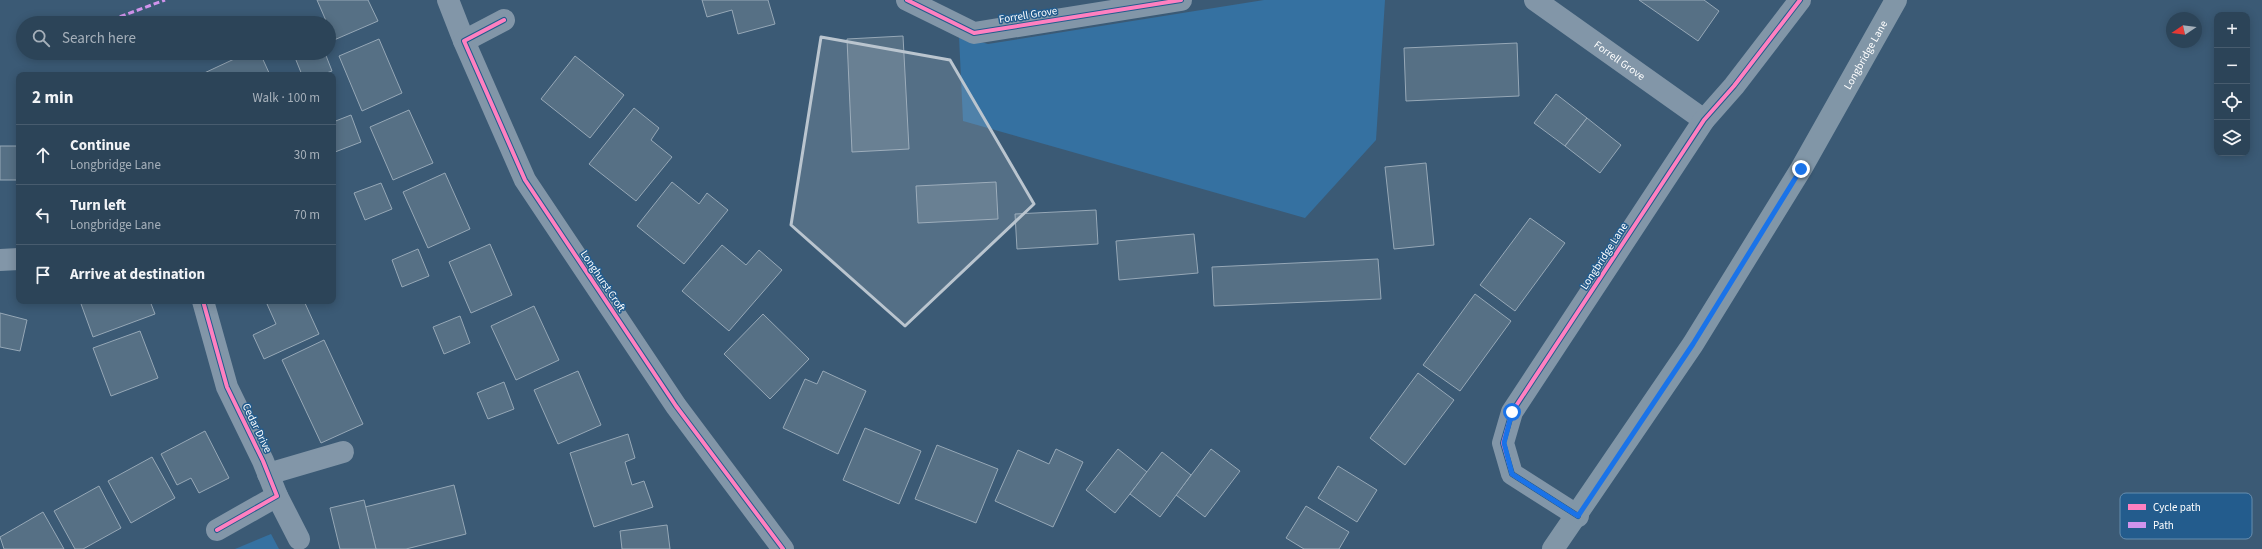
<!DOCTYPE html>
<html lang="en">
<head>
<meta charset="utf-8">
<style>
	body { margin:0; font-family:"Source Sans 3",sans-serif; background:#344b5e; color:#f1f3f6 }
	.controls { position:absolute; right:12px; top:12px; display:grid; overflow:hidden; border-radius:8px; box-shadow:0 2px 10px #0003 }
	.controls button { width:36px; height:36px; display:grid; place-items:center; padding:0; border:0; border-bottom:1px solid #485c6e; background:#2c4458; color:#f1f3f6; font:20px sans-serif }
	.compass { position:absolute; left:2166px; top:12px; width:36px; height:36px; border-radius:50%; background:#2c4458; box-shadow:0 2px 10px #0003; rotate:257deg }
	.stop { position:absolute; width:12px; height:12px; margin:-9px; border:3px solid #1a73e8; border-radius:50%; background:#fff }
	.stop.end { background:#1a73e8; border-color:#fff; box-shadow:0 1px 4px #0008 }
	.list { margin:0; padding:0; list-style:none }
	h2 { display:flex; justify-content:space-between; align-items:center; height:52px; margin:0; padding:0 16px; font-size:17px }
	h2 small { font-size:13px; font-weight:400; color:#a6b0ba }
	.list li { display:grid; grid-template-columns:26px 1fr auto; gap:12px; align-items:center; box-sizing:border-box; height:60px; padding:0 16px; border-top:1px solid #485c6e }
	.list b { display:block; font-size:15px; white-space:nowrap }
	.list p { margin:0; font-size:13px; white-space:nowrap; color:#a6b0ba }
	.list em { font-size:13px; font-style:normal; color:#a6b0ba }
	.icon { flex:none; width:22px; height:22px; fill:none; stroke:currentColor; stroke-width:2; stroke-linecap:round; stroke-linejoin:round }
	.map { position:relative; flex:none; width:2262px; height:549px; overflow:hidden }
	.search { position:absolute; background:#2c4458; box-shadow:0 2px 10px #0003; left:16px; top:16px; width:320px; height:44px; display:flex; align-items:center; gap:10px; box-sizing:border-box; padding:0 14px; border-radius:22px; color:#a6b0ba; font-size:15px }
	.panel { position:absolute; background:#2c4458; box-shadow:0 2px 10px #0003; left:16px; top:72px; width:320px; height:232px; border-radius:8px }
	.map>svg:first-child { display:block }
	.green { fill:#3571a1 }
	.building { fill:#567085; stroke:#96a8b7 }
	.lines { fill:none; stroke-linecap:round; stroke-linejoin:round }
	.minor { stroke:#8296a8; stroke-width:22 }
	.major { stroke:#8196a7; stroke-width:22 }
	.quiet { stroke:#d193ec; stroke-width:3; stroke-dasharray:6 3; stroke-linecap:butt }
	.cycleway-casing { stroke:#235c8d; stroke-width:6 }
	.cycleway { stroke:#ff80c0; stroke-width:4 }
	.route { stroke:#1a73e8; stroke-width:5 }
	.marked { fill:#bac5cf; fill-opacity:0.2; stroke:#bac5cf; stroke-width:3; stroke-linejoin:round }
	.labels { text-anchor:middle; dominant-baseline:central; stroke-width:3; stroke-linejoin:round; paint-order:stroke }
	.street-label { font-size:11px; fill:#fff; stroke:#235c8d }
	.key { fill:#235c8d; stroke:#658daf; stroke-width:1 }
	.key-label { font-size:11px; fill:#fff }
</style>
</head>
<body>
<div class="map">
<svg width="2262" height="549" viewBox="0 0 2262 549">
	<rect width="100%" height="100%" fill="#3b5a75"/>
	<g class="green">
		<path d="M1264,0H1385L1376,140L1305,218L963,121L959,36L988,44Z"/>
		<path d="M271,534L279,549H235Z"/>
	</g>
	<g class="building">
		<path d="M317,0H368L378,21L334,40L329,29V23H327Z"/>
		<path d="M702,0H768L775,24L738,34L732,10L707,17Z"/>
		<path d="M1639,0H1704L1719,11L1698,41Z"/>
		<path d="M903,36L909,149L852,152L847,39Z"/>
		<path d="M379,39L402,93L362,111L339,56Z"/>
		<path d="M1517,43L1519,96L1406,101L1404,48Z"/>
		<path d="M247,53H260L270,75H200Z"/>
		<path d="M299,53H325L332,71L321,75H302L294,55Z"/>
		<path d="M575,56L624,95L590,138L541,99Z"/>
		<path d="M1556,94L1587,118L1565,146L1534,123Z"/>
		<path d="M634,108L659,128L651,140L672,157L636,201L589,164Z"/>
		<path d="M409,110L433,163L393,180L370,127Z"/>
		<path d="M351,115L361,142L335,152L333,122Z"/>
		<path d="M1587,118L1621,145L1600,173L1565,146Z"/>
		<rect x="0" y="146" width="19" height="34"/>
		<path d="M1426,163L1434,245L1394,249L1385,167Z"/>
		<path d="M445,173L470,229L428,248L403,192Z"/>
		<path d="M672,182L699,204L707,193L728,210L684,264L637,226Z"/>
		<path d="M996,182L998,219L918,223L916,186Z"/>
		<path d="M381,183L392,209L365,220L354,193Z"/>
		<path d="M1096,210L1098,244L1017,249L1015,214Z"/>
		<path d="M1530,218L1565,243L1515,311L1480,285Z"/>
		<path d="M1194,234L1198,273L1119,280L1116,241Z"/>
		<path d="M490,244L512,295L471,313L449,262Z"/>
		<path d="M722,245L746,265L759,250L782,270L729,331L682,291Z"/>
		<path d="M418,249L429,276L402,287L392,260Z"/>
		<path d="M1378,259L1381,299L1214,306L1212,267Z"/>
		<path d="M1475,294L1511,321L1460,391L1423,365Z"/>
		<path d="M80,301H150L155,314L93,337Z"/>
		<path d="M274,301H304L319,334L264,359L253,335L276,324L267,304Z"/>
		<path d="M534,306L559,360L516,380L491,326Z"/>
		<path d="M0,313L27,320L20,351L0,347Z"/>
		<path d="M763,314L809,359L770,399L724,354Z"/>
		<path d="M460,316L470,343L444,354L433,327Z"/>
		<path d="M140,331L158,378L111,396L93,348Z"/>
		<path d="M324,340L363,424L321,443L282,360Z"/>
		<path d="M578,371L601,425L558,444L534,390Z"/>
		<path d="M823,371L866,391L838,454L783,428L805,379L817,384Z"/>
		<path d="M1418,373L1454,400L1405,465L1370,438Z"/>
		<path d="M504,382L514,409L488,419L477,393Z"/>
		<path d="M865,428L921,451L899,504L843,480Z"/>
		<path d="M205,431L229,478L199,493L191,478L177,485L161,454Z"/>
		<path d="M628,434L635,458L625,462L632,485L644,481L653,507L594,527L570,453Z"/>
		<path d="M937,445L998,469L976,523L915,499Z"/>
		<path d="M1056,449L1083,462L1053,527L995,501L1018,450L1049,464Z"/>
		<path d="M1118,449L1147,472L1115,513L1086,490Z"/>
		<path d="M1211,449L1240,471L1205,517L1176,495Z"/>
		<path d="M1162,452L1191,475L1160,517L1130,494Z"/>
		<path d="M152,457L175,498L131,523L108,481Z"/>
		<path d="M1338,466L1377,490L1357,522L1318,498Z"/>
		<path d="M454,485L466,534L406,549H376L365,507Z"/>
		<path d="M99,486L121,528L83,549H75L54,511Z"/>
		<path d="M364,500L376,549H340L330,508Z"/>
		<path d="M1306,506L1349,532L1339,549H1304L1286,538Z"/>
		<path d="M43,512L64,549H4L0,537Z"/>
		<path d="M667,525L670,549H622L620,531Z"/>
	</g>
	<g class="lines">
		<g class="minor">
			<path d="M448,0L464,41"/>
			<path d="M907,0L974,33L1181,0"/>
			<path id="s1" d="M1535,0L1704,120"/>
			<path d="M504,20L464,41L525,180L676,406L783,549"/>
			<path d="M0,260L19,259"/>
			<path d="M203,301L227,387L263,461L277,496L217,530"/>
			<path d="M268,474L343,452"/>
			<path d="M277,496L299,539"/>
			<path d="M1578,516L1512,474L1503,443L1512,412L1704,120L1734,86L1800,0"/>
		</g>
		<path class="major" id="s2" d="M1553,549L1693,344L1801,169L1896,0"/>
		<path class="quiet" d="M103,23L165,0"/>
		<g class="cycleway-casing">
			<g id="cycleway">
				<path d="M907,0L974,33L1181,0"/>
				<path d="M504,20L464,41L525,180L676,406L783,549"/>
				<path d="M203,301L227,387L263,461L277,496L217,530"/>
				<path d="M1578,516L1512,474L1503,443L1512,412L1704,120L1734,86L1800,0"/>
			</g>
		</g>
		<use href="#cycleway" class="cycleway"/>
	</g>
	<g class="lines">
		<path class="route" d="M1512,412L1504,443L1512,474L1578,516L1693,344L1801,169"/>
	</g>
	<path class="marked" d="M821,37L950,60L1034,204L905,326L791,225Z"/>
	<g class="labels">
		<g class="street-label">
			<text transform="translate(1028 15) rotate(-9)">Forrell Grove</text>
			<text stroke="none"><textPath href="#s2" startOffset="585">Longbridge Lane</textPath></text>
			<text stroke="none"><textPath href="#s1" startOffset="104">Forrell Grove</textPath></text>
			<text transform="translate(1604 256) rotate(-57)">Longbridge Lane</text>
			<text transform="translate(603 281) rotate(56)">Longhurst Croft</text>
			<text transform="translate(257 428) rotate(64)">Cedar Drive</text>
		</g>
	</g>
	<rect x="2120" y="493" width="132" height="46" rx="6" class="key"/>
	<rect x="2128" y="504" width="18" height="6" fill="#ff80c0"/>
	<rect x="2128" y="522" width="18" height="6" fill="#d193ec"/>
	<g class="key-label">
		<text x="2153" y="511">Cycle path</text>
		<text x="2153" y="529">Path</text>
	</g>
</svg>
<div class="controls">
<button>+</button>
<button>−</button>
<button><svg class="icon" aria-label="locate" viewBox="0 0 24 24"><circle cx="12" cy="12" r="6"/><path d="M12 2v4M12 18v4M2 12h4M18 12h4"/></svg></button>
<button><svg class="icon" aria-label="layers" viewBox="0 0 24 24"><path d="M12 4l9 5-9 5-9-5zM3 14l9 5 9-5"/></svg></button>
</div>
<svg class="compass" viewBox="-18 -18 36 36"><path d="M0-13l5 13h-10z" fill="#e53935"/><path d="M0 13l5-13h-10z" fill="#a6b0ba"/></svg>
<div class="stop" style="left:1512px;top:412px"></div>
<div class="stop end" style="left:1801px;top:169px"></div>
<div class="search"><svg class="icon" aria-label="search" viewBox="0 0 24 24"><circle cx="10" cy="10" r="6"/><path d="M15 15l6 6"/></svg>Search here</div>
<section class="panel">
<h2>2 min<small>Walk · 100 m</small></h2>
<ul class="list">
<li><svg class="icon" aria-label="ahead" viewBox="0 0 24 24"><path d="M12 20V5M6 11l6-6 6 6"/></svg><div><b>Continue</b><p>Longbridge Lane</p></div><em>30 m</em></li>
<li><svg class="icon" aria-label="left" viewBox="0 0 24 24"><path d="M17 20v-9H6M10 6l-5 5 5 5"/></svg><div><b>Turn left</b><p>Longbridge Lane</p></div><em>70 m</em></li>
<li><svg class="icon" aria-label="arrive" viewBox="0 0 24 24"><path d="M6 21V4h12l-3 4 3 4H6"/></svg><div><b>Arrive at destination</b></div></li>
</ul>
</section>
</div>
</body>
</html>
